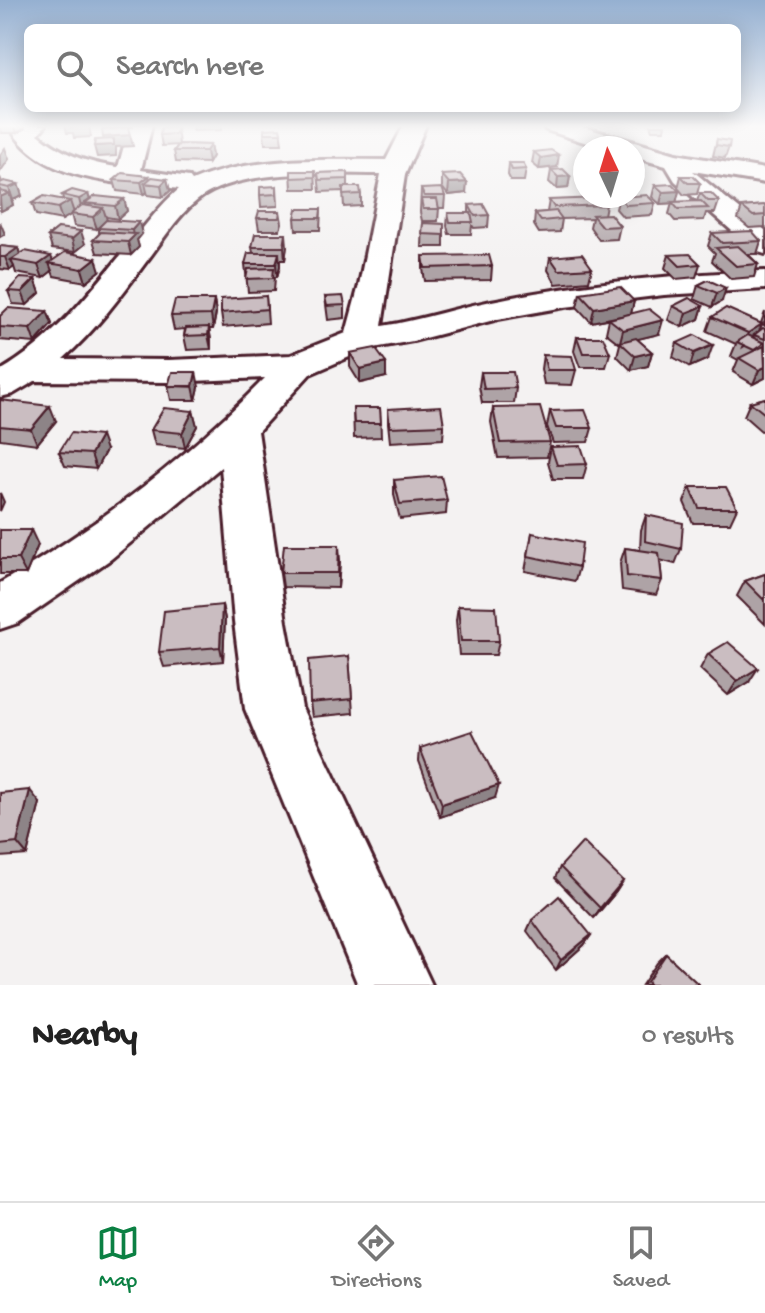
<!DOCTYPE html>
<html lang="en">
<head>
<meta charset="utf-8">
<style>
	body { margin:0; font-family:"Gochi Hand",sans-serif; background:#f6f6f6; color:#222 }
	.compass { position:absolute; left:573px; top:136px; width:72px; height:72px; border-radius:50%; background:#fff; box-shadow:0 4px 20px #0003; rotate:356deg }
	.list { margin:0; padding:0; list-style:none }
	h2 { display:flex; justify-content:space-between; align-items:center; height:104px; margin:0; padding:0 32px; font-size:34px }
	h2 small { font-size:26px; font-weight:400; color:#767676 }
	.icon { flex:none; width:44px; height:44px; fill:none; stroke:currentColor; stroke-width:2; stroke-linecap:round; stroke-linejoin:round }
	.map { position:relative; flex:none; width:765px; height:985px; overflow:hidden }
	.search { position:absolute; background:#fff; box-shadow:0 4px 20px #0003; left:24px; right:24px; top:24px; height:88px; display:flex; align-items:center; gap:20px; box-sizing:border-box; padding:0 28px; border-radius:12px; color:#767676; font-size:30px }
	.sheet { height:216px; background:#fff }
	nav { display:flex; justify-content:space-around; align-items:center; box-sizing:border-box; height:112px; border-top:2px solid #e0e0e0; background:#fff; font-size:22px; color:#767676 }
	nav a { display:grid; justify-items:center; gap:4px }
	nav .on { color:#0b8043 }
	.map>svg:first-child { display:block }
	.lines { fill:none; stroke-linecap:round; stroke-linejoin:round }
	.minor-casing { stroke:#4a1f2b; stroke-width:6 }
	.minor { fill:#fff; fill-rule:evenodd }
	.wall { fill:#aea3a6; stroke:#4a1f2b; stroke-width:2 }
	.shaded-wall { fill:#8d8487; stroke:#4a1f2b; stroke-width:2 }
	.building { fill:#cabdc1; stroke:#4a1f2b; stroke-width:2 }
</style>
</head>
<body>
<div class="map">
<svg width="765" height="985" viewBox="0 0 765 985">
	<rect width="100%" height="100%" fill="#f4f2f2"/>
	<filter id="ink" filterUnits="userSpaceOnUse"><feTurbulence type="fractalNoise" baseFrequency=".0125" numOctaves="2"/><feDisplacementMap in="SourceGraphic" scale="16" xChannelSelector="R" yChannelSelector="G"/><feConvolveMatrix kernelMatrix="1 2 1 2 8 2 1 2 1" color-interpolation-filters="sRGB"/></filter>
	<g filter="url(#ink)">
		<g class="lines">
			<g class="minor-casing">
				<g id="minor">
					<path d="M22,125H46L38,134C63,154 86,163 118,167L130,125H152L141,170L189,177L192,181C252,156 322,160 386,160L404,125H426L405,175L382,326C422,320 461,306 502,299C589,282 677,274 765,271V289L664,295L565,307L498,319L413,341L368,349L310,374L258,431L286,622L302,708L432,985H358L245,709L234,622L221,467L111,559L18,623L0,629V583C97,527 187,458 265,378L169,382L35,381L13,394L0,397V371C53,341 91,291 129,245C145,226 160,205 179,189C124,182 51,185 14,134ZM381,174L359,285L346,333L291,355L169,360L63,359C95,331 121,296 146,262C165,238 183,205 212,191C257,169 331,174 381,174Z"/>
					<path d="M543,125H576L676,154L765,169V183L693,171L765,230V254L755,251L675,181L666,166L633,157V148H603L546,130Z"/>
				</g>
			</g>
			<use href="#minor" class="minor"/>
		</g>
		<g class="wall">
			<path d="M0,125H24L25,128L17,133H2Z"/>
			<path d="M192,125H222L221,130L193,131Z"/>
			<path d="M650,125H665L664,130H652Z"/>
			<path d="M177,127L179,144L210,145L212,156L208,163L176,162L174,151L178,145L162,146L160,135Z"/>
			<path d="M280,128L282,144H265L264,133Z"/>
			<path d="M717,139L729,147L725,158L713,156Z"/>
			<path d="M534,152L557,167L539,169L532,163Z"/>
			<path d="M509,163L526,169L524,181H511L508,175Z"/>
			<path d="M551,170L570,176L568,188L557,189L549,182Z"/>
			<path d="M291,171H315L316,189H292Z"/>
			<path d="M348,172V187L361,194V206L344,207L343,191L320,192L318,173Z"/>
			<path d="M442,175L466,193L448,195L442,187Z"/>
			<path d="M149,176L150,179H167L170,191L163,197L148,195L147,192L144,194L117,191L114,180Z"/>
			<path d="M681,176L700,183L697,194L684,195L678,188Z"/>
			<path d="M0,177L2,182L18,184L22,196L12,200L13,205L1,211L0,210Z"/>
			<path d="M655,185L679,191L676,202L697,201L700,193L719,201L715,213H706L704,220L675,221L669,214L672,203L660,204L652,197Z"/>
			<path d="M277,186L278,206L261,207L260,195Z"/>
			<path d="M421,189L445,196L444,208H439L438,221H422L420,212Z"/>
			<path d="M88,194L90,199H124L127,211L118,219L106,217V220L142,234L137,240L139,247L131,255L97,253L93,240L99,234V227L97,229L74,226L71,214L62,220L36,215L32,203L63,199L62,195Z"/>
			<path d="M619,197L655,203L652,215L623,217L616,209Z"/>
			<path d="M549,200L606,205L604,215L620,226L617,239L599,240L590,227L592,218L562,219L560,232L539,233L534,225L535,213L547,212Z"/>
			<path d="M469,205L489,215L488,227L474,228L472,225L471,234H449L447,226L448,213H469Z"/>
			<path d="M765,205V227L749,228L738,219L742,207Z"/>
			<path d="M321,209L320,230H296L295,218Z"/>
			<path d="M280,211L282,223L280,230H259L257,218Z"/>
			<path d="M423,223L444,224V247H422Z"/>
			<path d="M58,228L85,244L75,252L52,249L48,236Z"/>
			<path d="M712,233L761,241L757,254H748L758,264L754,277L731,279L712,261L715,253L708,246Z"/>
			<path d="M0,246L18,248L20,254L100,271L86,282L54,276L52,271L43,278L16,273L14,267L10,270L0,269Z"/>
			<path d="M287,246L285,260H280V266L277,277H275L274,291L248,292L245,264L253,253L252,247Z"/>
			<path d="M669,255L700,264L696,277L676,279L665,268Z"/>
			<path d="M423,256L492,266L491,280L425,281L423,269Z"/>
			<path d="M550,257L592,268L589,281L556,284L548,270Z"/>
			<path d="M35,279L40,293L27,305L13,304L8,291Z"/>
			<path d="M708,280L722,301L712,307L694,299L698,285Z"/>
			<path d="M580,293L634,301L631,313L659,334L637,339L652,352L648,366L631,370L617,356L620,344L606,333L609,319L618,317L591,322L577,307Z"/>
			<path d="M266,296L268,323L223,327L221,313Z"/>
			<path d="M325,297L345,305V318L328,320Z"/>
			<path d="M214,300L216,313L213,329H209L211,340V349L187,350L184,336L185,329L174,330L171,316Z"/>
			<path d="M673,306H703L699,319L682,327L668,320Z"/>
			<path d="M47,311L52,324L35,343L0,340V316Z"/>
			<path d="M765,312V326L761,323Z"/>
			<path d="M712,317L762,324L759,331L765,329V378L753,384L733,372L738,360L731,356L736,344L707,331Z"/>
			<path d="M577,337L610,353L606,367H580L574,351Z"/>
			<path d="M677,343L708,359L690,367L673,357Z"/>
			<path d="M350,353L386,377L360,383L350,367Z"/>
			<path d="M543,355L576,370L572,385L544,384L541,369Z"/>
			<path d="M481,372L516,388L514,403H482L479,386Z"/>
			<path d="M168,386L199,387L196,400H171Z"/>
			<path d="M765,398V430L761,431L744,416L750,402Z"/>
			<path d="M0,400L56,421L37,444L0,439Z"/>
			<path d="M353,408H380L381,437L354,438Z"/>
			<path d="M493,408L550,442L547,457L498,458L491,422Z"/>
			<path d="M388,409L444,425L443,439L390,442L388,423Z"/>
			<path d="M193,411L197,426L185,448L155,445L151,430Z"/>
			<path d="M550,411L592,428L588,442L553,443L547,426Z"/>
			<path d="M551,447L587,464L583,479H553L548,462Z"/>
			<path d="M106,450L96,469L65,466L59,452Z"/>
			<path d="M394,480L447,500L446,514L400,519L394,495Z"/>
			<path d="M690,487L737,508L730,523H693L684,502Z"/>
			<path d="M646,515L681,549L675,564L660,560L662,580L656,595L622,590L620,563L625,548L640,550L641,530Z"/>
			<path d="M0,530L38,545L26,574H0Z"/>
			<path d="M532,533L579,567L575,581L525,571Z"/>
			<path d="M340,560L338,588L283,587L281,573Z"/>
			<path d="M765,574V624L737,596L745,581Z"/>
			<path d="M222,605L225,619L223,661L164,667L159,652Z"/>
			<path d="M458,606L499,641L496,655H459L456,620Z"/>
			<path d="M708,654L749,682L728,695L700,669Z"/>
			<path d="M349,656L353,713L312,717L310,703Z"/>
			<path d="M420,748L495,798L440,817L419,761Z"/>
			<path d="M0,793L40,803L27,855L0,857Z"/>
			<path d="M560,867L623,881L616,892L594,918L555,878Z"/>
			<path d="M532,920L591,935L584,945L556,970L527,931Z"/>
			<path d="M666,954L699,985H642L657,963Z"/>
		</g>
		<g class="shaded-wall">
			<path d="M14,125H24L25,128L17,133Z"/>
			<path d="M65,125H89L91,137L74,138L73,133H67Z"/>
			<path d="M117,125H133V127L118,128Z"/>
			<path d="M130,135L133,146L116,147V156L97,157L94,146L105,145L103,137Z"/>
			<path d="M210,145L212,156L208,163L206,151Z"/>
			<path d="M5,148L9,159L0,172V155Z"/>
			<path d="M559,155L557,167L539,169L541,158Z"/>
			<path d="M149,176L151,184L145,183L147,192L144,194L141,182Z"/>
			<path d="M570,176L568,188L557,189L558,177Z"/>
			<path d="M167,179L170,191L163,197L161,185Z"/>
			<path d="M467,182L466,193L448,195L449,183Z"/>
			<path d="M18,184L22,196L13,200L9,188Z"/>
			<path d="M679,191L676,203L660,204L663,192Z"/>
			<path d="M9,193L13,205L1,211L0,197Z"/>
			<path d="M88,194L91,204L85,203L87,208L82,211L79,199Z"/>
			<path d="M124,199L127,211L118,219L115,206Z"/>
			<path d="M70,201L74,213L62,220L58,208Z"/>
			<path d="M103,208L107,220L97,229L93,217Z"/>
			<path d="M0,222L5,234L0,237Z"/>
			<path d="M139,222L142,234L137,240L139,247L131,255L128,242L133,237L132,230Z"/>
			<path d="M81,231L85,244L75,252L72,239Z"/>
			<path d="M286,234L287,246L285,260L284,247Z"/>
			<path d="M18,248L22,261L11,260L14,267L10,270L5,257Z"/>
			<path d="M279,253L280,266L277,277L276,264Z"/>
			<path d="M51,256L54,264L49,263L52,271L43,278L38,265Z"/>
			<path d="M96,258L100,271L86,282L82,269Z"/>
			<path d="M35,279L40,293L27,305L22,292Z"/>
			<path d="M726,288L722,301L712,307L717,293Z"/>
			<path d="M214,300L216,313L213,329L211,315Z"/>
			<path d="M634,301L631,314L591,322L594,308Z"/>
			<path d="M703,306L699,319L682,327L686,313Z"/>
			<path d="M47,311L52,324L35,343L30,329Z"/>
			<path d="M663,320L659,334L622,343L620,342L623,330Z"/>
			<path d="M762,324L757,336L754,335L752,341L743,347L748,333Z"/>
			<path d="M209,327L211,340V349L208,335Z"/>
			<path d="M713,345L708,359L690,367L694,353Z"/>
			<path d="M652,352L648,366L631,370L635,356Z"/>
			<path d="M386,363V377L360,383V369Z"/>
			<path d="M765,367V378L753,384L759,370Z"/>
			<path d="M196,372L199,387L196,400L193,386Z"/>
			<path d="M50,406L56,421L37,444L31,429Z"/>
			<path d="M193,411L197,426L185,448L182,433Z"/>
			<path d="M101,436L106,450L96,469L91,454Z"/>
			<path d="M0,493L4,502L0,511Z"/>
			<path d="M31,530L38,545L26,574L18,559Z"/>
			<path d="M339,545L340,560L338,588V573Z"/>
			<path d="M222,605L225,619L223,661L220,647Z"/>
			<path d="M758,668L749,682L728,695L737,681Z"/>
			<path d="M499,785L495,798L440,817L442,804Z"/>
			<path d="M30,790L40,803L27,855L17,843Z"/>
			<path d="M623,881L616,892L594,918L600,908Z"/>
			<path d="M591,935L584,945L556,970L561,960Z"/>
		</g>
		<g class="building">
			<path d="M71,125H88V126L71,128Z"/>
			<path d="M128,127L130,135L103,137L102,130Z"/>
			<path d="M177,127L176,134L160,135L161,128Z"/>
			<path d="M280,128L281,133H264V129Z"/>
			<path d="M114,139V145L94,146L95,140Z"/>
			<path d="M717,139L730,141L729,147L716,145Z"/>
			<path d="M179,144L210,145L206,151H174Z"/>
			<path d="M551,150L559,155L541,158L534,152Z"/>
			<path d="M509,163H523L526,169L512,170Z"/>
			<path d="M563,169L570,176L558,177L551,170Z"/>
			<path d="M291,171H315V177L291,178Z"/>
			<path d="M348,172V179L319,180L318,173Z"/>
			<path d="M122,173L149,176L141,182L114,180Z"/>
			<path d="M460,174L467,182L449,183L442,175Z"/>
			<path d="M681,176H693L700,183H688Z"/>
			<path d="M152,177L167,179L161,185L145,183Z"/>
			<path d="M4,181L18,184L9,188L0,186V183Z"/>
			<path d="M672,184L679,191L663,192L655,185Z"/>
			<path d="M277,186V194L260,195V187Z"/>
			<path d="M343,187H360L361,194L343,195Z"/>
			<path d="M442,188L445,196H424L421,189Z"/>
			<path d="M72,190L88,194L79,199L62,195Z"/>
			<path d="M0,191L9,193L0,197Z"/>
			<path d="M700,193H711L719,201H708Z"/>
			<path d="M647,195L655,203L626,205L619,197Z"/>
			<path d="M44,196L70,201L58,208L32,203Z"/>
			<path d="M95,196L124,199L115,206L85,203Z"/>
			<path d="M600,198L606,205L554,207L549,200Z"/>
			<path d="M421,199H437L439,209H423Z"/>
			<path d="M701,201L708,208L678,209L672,202Z"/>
			<path d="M483,204L489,215L475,216L469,205Z"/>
			<path d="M82,205L103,208L93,217L71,214Z"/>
			<path d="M765,205V215L753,216L742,207Z"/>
			<path d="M297,209H321L320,218H295Z"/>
			<path d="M259,211H280L279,218H257Z"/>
			<path d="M556,211L562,219L541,221L535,213Z"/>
			<path d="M448,213H471L473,222H450Z"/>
			<path d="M610,214L620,226L602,227L592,215Z"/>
			<path d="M106,220L139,222L132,230L98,228Z"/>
			<path d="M423,223L444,224V235L422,234Z"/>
			<path d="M58,228L81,231L72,239L48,236Z"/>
			<path d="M752,231L761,241L722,243L712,233Z"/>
			<path d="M101,232L136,234L128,242L93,240Z"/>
			<path d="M255,234H286L284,247H252Z"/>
			<path d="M0,246L18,248L5,257H0Z"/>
			<path d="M738,246L758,264L736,266L716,248Z"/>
			<path d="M25,251L51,256L38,265L11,260Z"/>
			<path d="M65,252L96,258L82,269L49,263Z"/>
			<path d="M248,253H279L276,264H245Z"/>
			<path d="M582,254L592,268L559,270L550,257Z"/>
			<path d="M690,254L700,264L680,266L669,255Z"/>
			<path d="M489,255L492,266L425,268L423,256Z"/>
			<path d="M274,268L273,278L246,279L248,269Z"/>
			<path d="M20,278L35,279L22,292L8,291Z"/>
			<path d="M708,280L726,288L717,293L698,285Z"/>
			<path d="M620,287L634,301L594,308L580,293Z"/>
			<path d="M266,296L267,309L221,313V299Z"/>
			<path d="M343,296L345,305L327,306L325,297Z"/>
			<path d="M689,298L703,306L686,313L673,306Z"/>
			<path d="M175,300H214L211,315L171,316Z"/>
			<path d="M8,308L47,311L30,329L0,327V316Z"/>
			<path d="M726,308L762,324L748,333L712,317Z"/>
			<path d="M649,309L663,320L623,330L609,319Z"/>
			<path d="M209,327L208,335L184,336L186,328Z"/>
			<path d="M763,328L765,329V339L754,335Z"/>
			<path d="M695,335L713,345L694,353L677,343Z"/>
			<path d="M748,335L764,343L754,350L737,342Z"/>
			<path d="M577,337H603L610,353H583Z"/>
			<path d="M636,338L652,352L635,356L620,342Z"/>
			<path d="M764,346L765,367L759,370L739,358Z"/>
			<path d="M375,348L386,363L360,369L350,353Z"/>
			<path d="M543,355L572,356L576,370H547Z"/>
			<path d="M172,372H196L193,386H168Z"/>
			<path d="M481,372H513L516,388L484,389Z"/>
			<path d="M765,398V414L750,402Z"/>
			<path d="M0,400L50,406L31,429L0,426Z"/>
			<path d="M441,406L444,425L390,427L388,409Z"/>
			<path d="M540,407L550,442L500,443L493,408Z"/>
			<path d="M164,408L193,411L182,433L151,430Z"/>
			<path d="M353,408H380L381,423H354Z"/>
			<path d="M585,410L592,428H556L550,411Z"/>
			<path d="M71,433L101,436L91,454L59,452Z"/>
			<path d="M581,446L587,464L557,465L551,447Z"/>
			<path d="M441,476L447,500L400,504L394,480Z"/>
			<path d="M690,487H726L737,508H699Z"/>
			<path d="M646,515L683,523L681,549L645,541Z"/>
			<path d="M0,530H31L18,559H0Z"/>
			<path d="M532,533L582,543L579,567L528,556Z"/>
			<path d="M284,545H339L338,573H281Z"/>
			<path d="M625,548L659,553L662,580L627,576Z"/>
			<path d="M765,574V601L745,581Z"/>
			<path d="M222,605L220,647L159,652L164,611Z"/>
			<path d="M458,606L496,607L499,641H461Z"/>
			<path d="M728,642L758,668L737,681L708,654Z"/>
			<path d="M349,656L352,699L310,703L309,660Z"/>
			<path d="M472,731L499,785L442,804L420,748Z"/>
			<path d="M30,790L17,843L0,845V793Z"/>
			<path d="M583,842L623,881L600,908L560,867Z"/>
			<path d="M559,896L591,935L561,960L532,920Z"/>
			<path d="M666,954L699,985H650L647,982Z"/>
		</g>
	</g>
	<linearGradient id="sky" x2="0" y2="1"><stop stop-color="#95b0d1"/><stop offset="0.48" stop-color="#faf9f9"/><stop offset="1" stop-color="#faf9f9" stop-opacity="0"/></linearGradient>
	<rect width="765" height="263" fill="url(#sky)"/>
</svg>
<svg class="compass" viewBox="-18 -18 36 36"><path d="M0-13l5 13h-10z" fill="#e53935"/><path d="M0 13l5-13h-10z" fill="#767676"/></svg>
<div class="search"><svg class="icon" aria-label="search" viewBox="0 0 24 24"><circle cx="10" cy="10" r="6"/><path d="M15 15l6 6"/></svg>Search here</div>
</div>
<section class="sheet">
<h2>Nearby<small>0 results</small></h2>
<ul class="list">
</ul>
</section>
<nav>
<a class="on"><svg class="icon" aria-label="map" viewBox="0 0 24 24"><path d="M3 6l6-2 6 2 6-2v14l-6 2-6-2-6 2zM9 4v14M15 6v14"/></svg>Map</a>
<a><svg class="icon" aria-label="directions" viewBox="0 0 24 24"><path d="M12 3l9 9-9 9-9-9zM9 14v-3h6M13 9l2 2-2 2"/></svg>Directions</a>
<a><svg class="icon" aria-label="saved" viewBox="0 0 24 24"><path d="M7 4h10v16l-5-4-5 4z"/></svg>Saved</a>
</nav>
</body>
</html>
